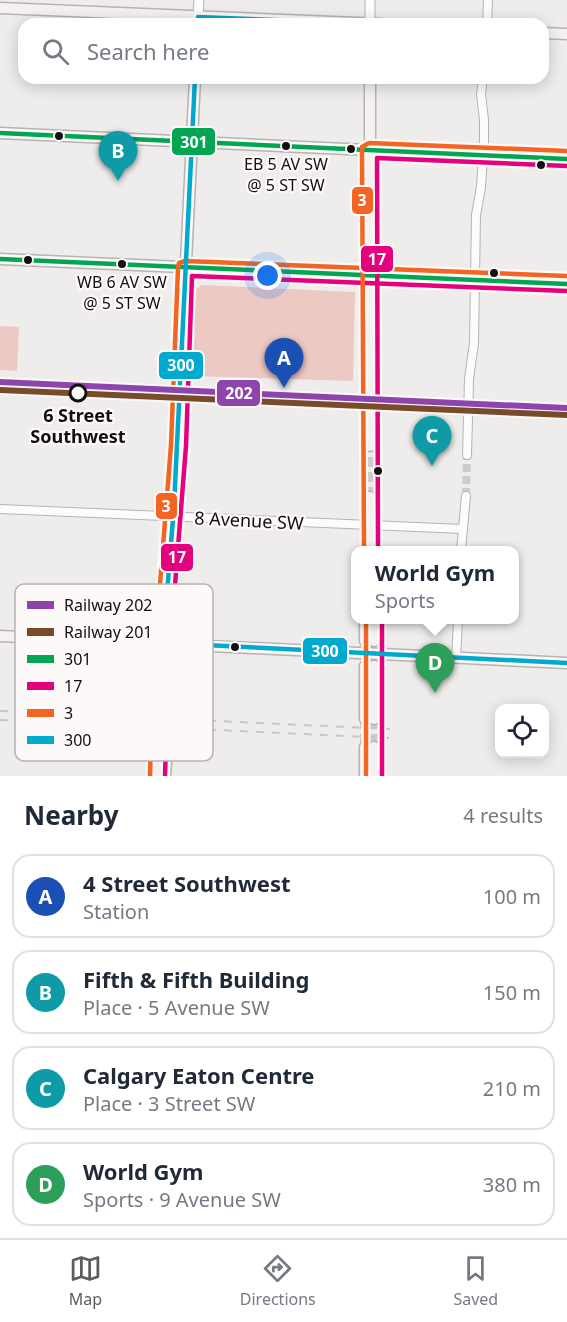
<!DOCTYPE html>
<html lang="en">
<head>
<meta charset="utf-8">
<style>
	body { margin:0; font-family:"Noto Sans",sans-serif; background:#f6f6f7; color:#1f2937 }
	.controls { position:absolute; right:18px; bottom:18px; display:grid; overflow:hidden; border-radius:12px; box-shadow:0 3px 15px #0003 }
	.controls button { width:54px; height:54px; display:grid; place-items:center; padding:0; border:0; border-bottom:2px solid #e0e1e3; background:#fff; color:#1f2937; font:30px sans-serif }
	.you { position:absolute; left:268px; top:276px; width:21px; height:21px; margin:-15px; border:4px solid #fff; border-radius:50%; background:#1a73e8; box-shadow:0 0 0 9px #1a73e833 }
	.badge { display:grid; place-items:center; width:39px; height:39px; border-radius:50%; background:#5f5d5c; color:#fff; font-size:20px; font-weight:700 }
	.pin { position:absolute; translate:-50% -50px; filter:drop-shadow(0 2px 3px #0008) }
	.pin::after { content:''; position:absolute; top:32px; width:21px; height:18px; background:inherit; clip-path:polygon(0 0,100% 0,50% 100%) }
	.popup { position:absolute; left:351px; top:546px; width:168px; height:78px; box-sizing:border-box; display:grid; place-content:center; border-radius:12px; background:#fff; filter:drop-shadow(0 2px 4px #0005); font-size:20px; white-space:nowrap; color:#747a83 }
	.popup b { font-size:22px; color:#1f2937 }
	.popup::after { content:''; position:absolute; left:50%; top:100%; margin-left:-12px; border:12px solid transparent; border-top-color:#fff }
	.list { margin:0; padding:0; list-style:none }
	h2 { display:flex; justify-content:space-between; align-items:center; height:78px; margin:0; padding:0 24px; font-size:26px }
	h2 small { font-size:20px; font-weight:400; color:#747a83 }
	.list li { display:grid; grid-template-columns:39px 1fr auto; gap:18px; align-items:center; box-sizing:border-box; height:84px; margin:0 12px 12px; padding:0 12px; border:2px solid #e0e1e3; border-radius:18px }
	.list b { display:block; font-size:22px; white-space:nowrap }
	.list p { margin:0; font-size:20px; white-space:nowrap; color:#747a83 }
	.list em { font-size:20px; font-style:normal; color:#747a83 }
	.icon { flex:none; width:33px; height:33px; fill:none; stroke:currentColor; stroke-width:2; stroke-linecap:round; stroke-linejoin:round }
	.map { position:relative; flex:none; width:567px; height:776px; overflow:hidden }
	.search { position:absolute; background:#fff; box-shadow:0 3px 15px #0003; left:18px; right:18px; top:18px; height:66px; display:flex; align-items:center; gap:15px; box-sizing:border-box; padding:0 21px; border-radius:18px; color:#747a83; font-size:22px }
	.sheet { height:462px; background:#fff }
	nav { display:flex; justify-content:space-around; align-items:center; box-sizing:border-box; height:84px; border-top:2px solid #e0e1e3; background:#fff; font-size:16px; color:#747a83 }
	nav a { display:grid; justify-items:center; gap:3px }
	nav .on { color:#5f5d5c }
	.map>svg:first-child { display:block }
	.green { fill:#edc9c3 }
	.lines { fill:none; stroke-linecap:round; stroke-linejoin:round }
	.minor-tunnel { stroke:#cecccb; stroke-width:8; stroke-dasharray:8 4; stroke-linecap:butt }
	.secondary-tunnel { stroke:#cecccb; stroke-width:10; stroke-dasharray:10 5; stroke-linecap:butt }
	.minor-casing { stroke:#b6b4b3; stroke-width:10 }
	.tertiary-casing { stroke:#b6b4b3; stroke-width:11 }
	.secondary-casing { stroke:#b6b4b3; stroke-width:13 }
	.minor { stroke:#fdfcfc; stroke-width:8 }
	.tertiary { stroke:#fdfcfc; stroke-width:9 }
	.secondary { stroke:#f5f1f1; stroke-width:10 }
	.rail { stroke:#c6c6c5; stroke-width:2; stroke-dasharray:8 8; stroke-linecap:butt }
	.secondary-bridge-casing { stroke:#b6b4b3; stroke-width:13; stroke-linecap:butt }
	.secondary-bridge { stroke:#f5f1f1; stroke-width:10 }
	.bus-1-casing { stroke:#fdf9f8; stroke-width:9 }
	.bus-2-casing { stroke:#fdf9f8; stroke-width:9 }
	.bus-3-casing { stroke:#fdf9f8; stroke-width:9 }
	.bus-4-casing { stroke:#fdf9f8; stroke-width:9 }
	.bus-1 { stroke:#00a651; stroke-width:4.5 }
	.bus-2 { stroke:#e5007d; stroke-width:4.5 }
	.bus-3 { stroke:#f26522; stroke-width:4.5 }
	.bus-4 { stroke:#00a9ce; stroke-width:4.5 }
	.rail-1-casing { stroke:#fdf9f8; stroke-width:10 }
	.rail-2-casing { stroke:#fdf9f8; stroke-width:10 }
	.rail-1 { stroke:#8e44ad; stroke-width:6 }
	.rail-2 { stroke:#7a4b2a; stroke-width:6 }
	.bus-dot { fill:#11100f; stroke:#fdf9f8; stroke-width:2 }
	.stop-dot { fill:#fdf9f8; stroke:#11100f; stroke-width:3 }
	.labels { text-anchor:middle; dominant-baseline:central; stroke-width:4.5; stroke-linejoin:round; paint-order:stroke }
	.bus-label { font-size:16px; fill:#11100f; stroke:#fdf9f8 }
	.stop-label { font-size:18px; font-weight:bold; fill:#11100f; stroke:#fdf9f8 }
	.street-label { font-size:18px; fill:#11100f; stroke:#fdf9f8 }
	.key { fill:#fdf9f8; stroke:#b6b3b2; stroke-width:1.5 }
	.key-label { font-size:16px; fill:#11100f }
	.line-badge { stroke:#fdf9f8; stroke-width:2 }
	.badge-label { font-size:16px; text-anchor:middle; font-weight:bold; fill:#fff }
</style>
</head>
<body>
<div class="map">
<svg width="567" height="776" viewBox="0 0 567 776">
	<rect width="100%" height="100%" fill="#efedec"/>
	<g class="green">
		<path d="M201,285L355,292L353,381L192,376L195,291Z"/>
		<path d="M0,326L19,327L17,371L0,370Z"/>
	</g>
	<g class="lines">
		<path class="minor-tunnel" d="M466,496L467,455"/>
		<g class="secondary-tunnel">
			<path d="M370,497V446"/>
			<path d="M365,719V747"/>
			<path d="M374,719V747"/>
			<path d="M157,737L158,709"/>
			<path d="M168,738L169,710"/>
		</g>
		<g class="minor-casing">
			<g id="minor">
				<path d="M487,24L488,0"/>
				<path d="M467,455L469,379L474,343L476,215L481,187L484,142V120L481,94L483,78"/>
				<path d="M0,509L463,529"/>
				<path d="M461,550L466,496"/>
				<path d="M456,658L458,620"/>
			</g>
		</g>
		<g class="tertiary-casing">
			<g id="tertiary">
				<path d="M370,0V23"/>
				<path d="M198,17L199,0"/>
			</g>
		</g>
		<g class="secondary-casing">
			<g id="secondary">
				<path d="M0,8L381,24"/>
				<path d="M543,33L567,34"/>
				<path d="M370,78V446"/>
				<path d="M0,133L567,159"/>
				<path d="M0,259L567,284"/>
				<path d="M370,497L371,550"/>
				<path d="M169,581C181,597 172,636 170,656C169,674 170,692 169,710"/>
				<path d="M0,636L358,653"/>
				<path d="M365,641V620"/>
				<path d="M374,641V620"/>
				<path d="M382,654L567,663"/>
				<path d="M365,666V719"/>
				<path d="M374,666V719"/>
				<path d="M158,709L163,657V627L169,581L174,506L195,78"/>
				<path d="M365,747V776"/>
				<path d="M157,776V737"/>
				<path d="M165,776L168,738"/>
				<path d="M374,776V747"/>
			</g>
		</g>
		<use href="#minor" class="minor"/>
		<use href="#tertiary" class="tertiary"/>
		<use href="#secondary" class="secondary"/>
		<g class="rail">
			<path d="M0,711L390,729"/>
			<path d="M0,720L389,738"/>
		</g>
		<g class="secondary-bridge-casing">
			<path id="secondary-bridge" d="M358,653L382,654"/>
		</g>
		<use href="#secondary-bridge" class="secondary-bridge"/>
		<g class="bus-1-casing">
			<g id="bus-1">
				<path d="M0,133L567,159"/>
				<path d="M0,259L567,284"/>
			</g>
		</g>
		<g class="bus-2-casing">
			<g id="bus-2">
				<path d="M378,550L377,158L567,166"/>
				<path d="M382,620V776"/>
				<path d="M165,776L168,674L186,446L192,276L567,291"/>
			</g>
		</g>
		<g class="bus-3-casing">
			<g id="bus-3">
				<path d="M364,550L362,147L369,143L567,151"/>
				<path d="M366,620V776"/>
				<path d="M150,776L153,673L171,445L178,268L179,263L185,261L567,276"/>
			</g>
		</g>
		<g class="bus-4-casing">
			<g id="bus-4">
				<path d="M198,24V17L381,24"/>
				<path d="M195,78L174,506L163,643L567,663"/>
			</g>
		</g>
		<use href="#bus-1" class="bus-1"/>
		<use href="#bus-2" class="bus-2"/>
		<use href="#bus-3" class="bus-3"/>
		<use href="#bus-4" class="bus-4"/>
		<g class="rail-1-casing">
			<path id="rail-1" d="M0,382L567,408"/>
		</g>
		<g class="rail-2-casing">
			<path id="rail-2" d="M0,390L567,415"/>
		</g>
		<use href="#rail-1" class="rail-1"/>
		<use href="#rail-2" class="rail-2"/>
	</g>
	<g class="bus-dot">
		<circle cx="59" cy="136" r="5"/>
		<circle cx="286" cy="146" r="5"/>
		<circle cx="351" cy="149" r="5"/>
		<circle cx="541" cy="165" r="5"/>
		<circle cx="28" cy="260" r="5"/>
		<circle cx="122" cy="264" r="5"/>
		<circle cx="494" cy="273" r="5"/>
		<circle cx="378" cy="471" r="5"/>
		<circle cx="235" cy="647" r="5"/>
	</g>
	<circle class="stop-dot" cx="78" cy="393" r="8"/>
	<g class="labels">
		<g class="bus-label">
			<text x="286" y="164">EB 5 AV SW<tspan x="286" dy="21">@ 5 ST SW</tspan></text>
			<text x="122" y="282">WB 6 AV SW<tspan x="122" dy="21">@ 5 ST SW</tspan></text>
		</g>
		<g class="stop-label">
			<text x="78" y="415">6 Street<tspan x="78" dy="21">Southwest</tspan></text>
		</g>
		<g class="street-label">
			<text transform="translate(249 520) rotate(3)">8 Avenue SW</text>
		</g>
	</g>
	<rect x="15" y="584" width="198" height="177" rx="9" class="key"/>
	<rect x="27" y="601" width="27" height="8" fill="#8e44ad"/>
	<rect x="27" y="628" width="27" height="8" fill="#7a4b2a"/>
	<rect x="27" y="655" width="27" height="8" fill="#00a651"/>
	<rect x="27" y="682" width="27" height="8" fill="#e5007d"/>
	<rect x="27" y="709" width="27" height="8" fill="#f26522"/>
	<rect x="27" y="736" width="27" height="8" fill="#00a9ce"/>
	<g class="key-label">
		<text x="64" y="611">Railway 202</text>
		<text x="64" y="638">Railway 201</text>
		<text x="64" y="665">301</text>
		<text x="64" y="692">17</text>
		<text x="64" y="719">3</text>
		<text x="64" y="746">300</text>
	</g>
	<g class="line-badge">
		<rect x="171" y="127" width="45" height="29" rx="6" fill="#00a651"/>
		<rect x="351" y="186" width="23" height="29" rx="6" fill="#f26522"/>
		<rect x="360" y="245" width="34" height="28" rx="6" fill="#e5007d"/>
		<rect x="158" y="351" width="46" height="29" rx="6" fill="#00a9ce"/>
		<rect x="216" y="379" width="45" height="28" rx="6" fill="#8e44ad"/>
		<rect x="155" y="492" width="23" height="28" rx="6" fill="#f26522"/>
		<rect x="160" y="543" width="34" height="29" rx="6" fill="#e5007d"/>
		<rect x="302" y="637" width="46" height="28" rx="6" fill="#00a9ce"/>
	</g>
	<g class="badge-label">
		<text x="194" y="148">301</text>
		<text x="362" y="206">3</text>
		<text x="377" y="265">17</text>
		<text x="181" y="371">300</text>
		<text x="239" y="399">202</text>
		<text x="166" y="512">3</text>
		<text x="177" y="563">17</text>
		<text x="325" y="657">300</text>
	</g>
</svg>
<div class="controls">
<button><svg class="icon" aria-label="locate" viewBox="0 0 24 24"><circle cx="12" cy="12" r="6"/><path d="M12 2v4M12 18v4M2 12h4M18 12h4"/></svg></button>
</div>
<div class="you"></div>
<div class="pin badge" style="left:284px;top:388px;background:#1a4fb4">A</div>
<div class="pin badge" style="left:118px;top:181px;background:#0f9aa8">B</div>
<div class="pin badge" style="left:432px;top:466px;background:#0f9aa8">C</div>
<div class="pin badge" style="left:435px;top:693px;background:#2e9e5b">D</div>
<div class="popup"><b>World Gym</b>Sports</div>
<div class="search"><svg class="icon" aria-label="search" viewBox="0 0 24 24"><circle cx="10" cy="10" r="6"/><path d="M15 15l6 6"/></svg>Search here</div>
</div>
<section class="sheet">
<h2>Nearby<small>4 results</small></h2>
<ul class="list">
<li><span class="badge" style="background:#1a4fb4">A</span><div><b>4 Street Southwest</b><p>Station</p></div><em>100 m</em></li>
<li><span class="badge" style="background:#0f9aa8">B</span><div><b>Fifth &amp; Fifth Building</b><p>Place · 5 Avenue SW</p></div><em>150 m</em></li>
<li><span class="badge" style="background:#0f9aa8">C</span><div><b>Calgary Eaton Centre</b><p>Place · 3 Street SW</p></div><em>210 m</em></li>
<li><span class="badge" style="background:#2e9e5b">D</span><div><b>World Gym</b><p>Sports · 9 Avenue SW</p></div><em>380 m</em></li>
</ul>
</section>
<nav>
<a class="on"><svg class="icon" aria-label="map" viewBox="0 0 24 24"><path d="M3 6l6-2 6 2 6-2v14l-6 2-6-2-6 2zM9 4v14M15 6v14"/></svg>Map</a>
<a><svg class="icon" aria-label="directions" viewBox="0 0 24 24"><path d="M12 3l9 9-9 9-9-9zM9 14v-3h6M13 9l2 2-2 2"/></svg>Directions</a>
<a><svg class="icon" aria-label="saved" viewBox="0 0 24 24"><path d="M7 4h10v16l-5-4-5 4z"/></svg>Saved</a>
</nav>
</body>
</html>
